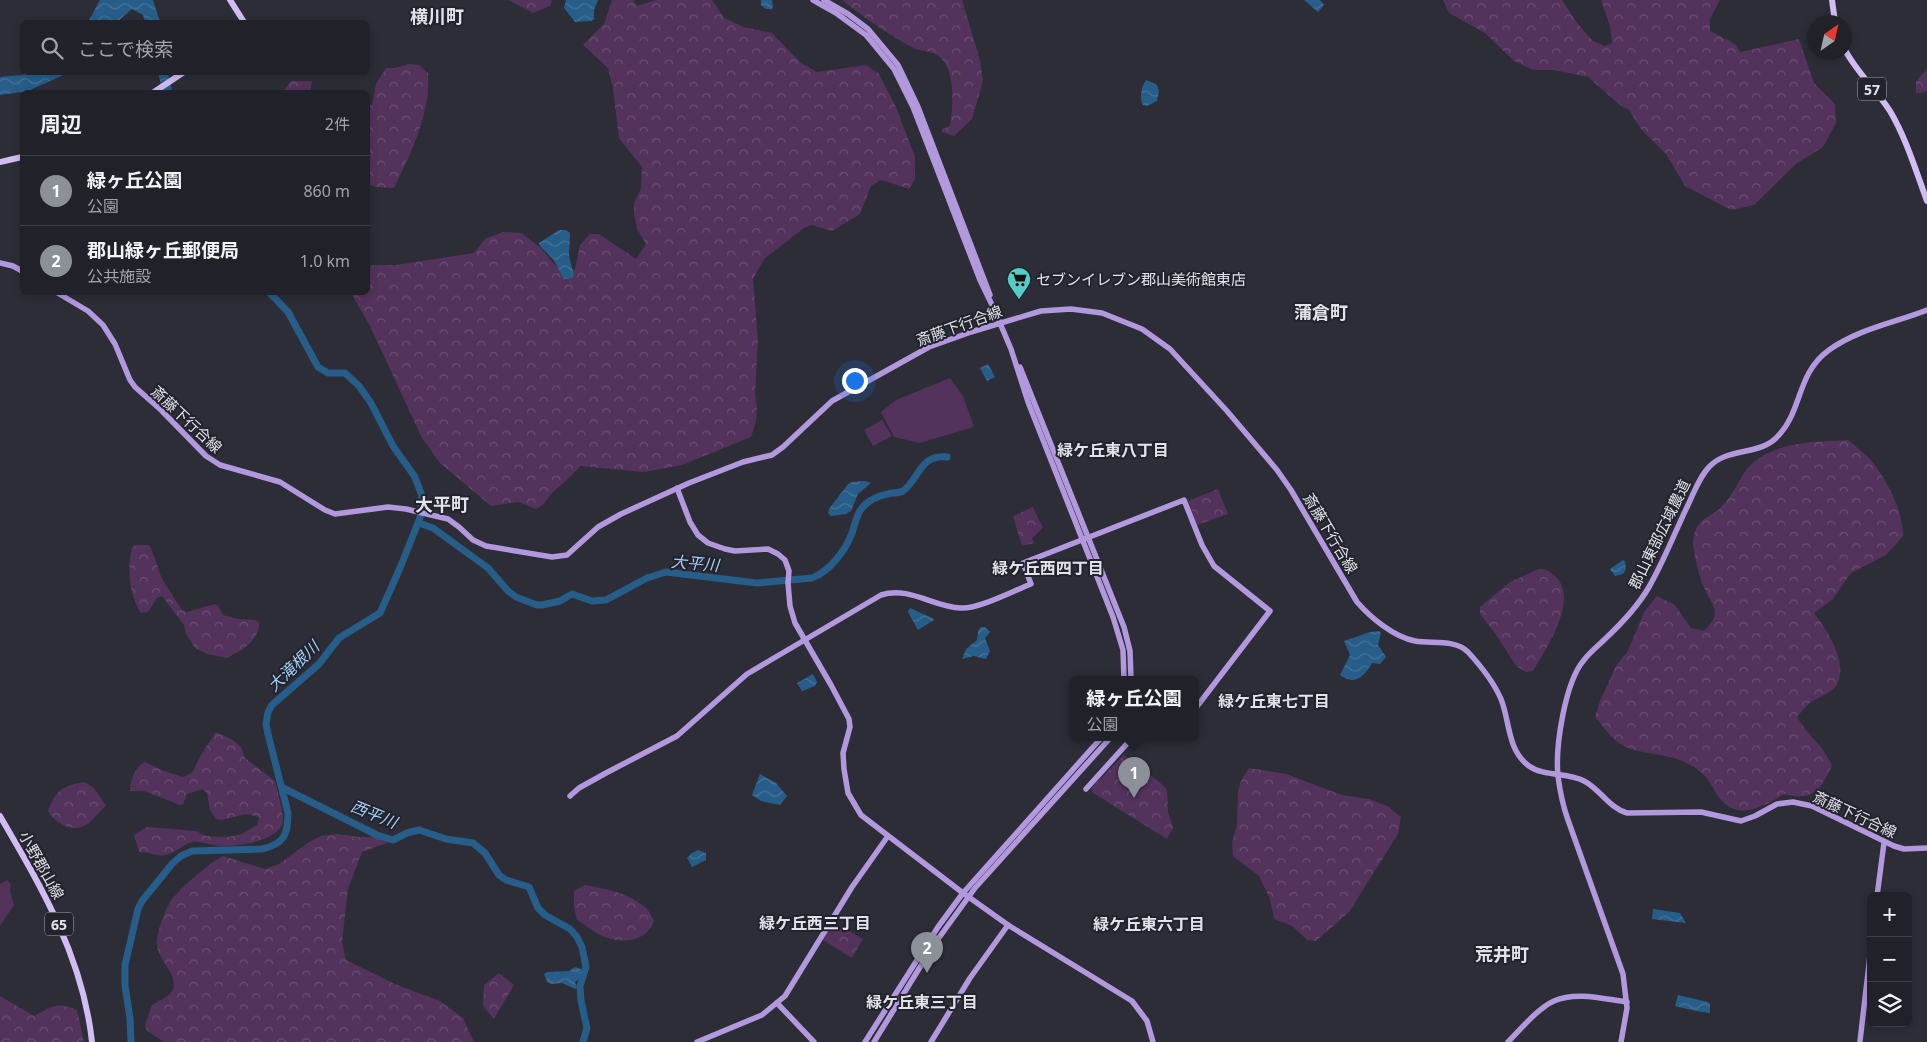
<!DOCTYPE html>
<html lang="ja">
<head>
<meta charset="utf-8">
<style>
	body { margin:0; font-family:"Noto Sans","Noto Sans JP",sans-serif; background:#292a31; color:#f1f3f6 }
	.controls { position:absolute; right:15px; bottom:15px; display:grid; overflow:hidden; border-radius:8px; box-shadow:0 2px 8px #0003 }
	.controls button { width:45px; height:45px; display:grid; place-items:center; padding:0; border:0; border-bottom:1px solid #3e3f46; background:#212229; color:#f1f3f6; font:25px sans-serif }
	.compass { position:absolute; left:1807px; top:15px; width:45px; height:45px; border-radius:50%; background:#212229; box-shadow:0 2px 8px #0003; rotate:34deg }
	.you { position:absolute; left:854px; top:380px; width:18px; height:18px; margin:-12px; border:4px solid #fff; border-radius:50%; background:#1a73e8; box-shadow:0 0 0 8px #1a73e833 }
	.badge { display:grid; place-items:center; width:32px; height:32px; border-radius:50%; background:#8c9099; color:#fff; font-size:16px; font-weight:700 }
	.pin { position:absolute; translate:-50% -41px; filter:drop-shadow(0 1px 2px #0008) }
	.pin::after { content:''; position:absolute; top:26px; width:18px; height:15px; background:inherit; clip-path:polygon(0 0,100% 0,50% 100%) }
	.popup { position:absolute; left:1069px; top:676px; width:130px; height:65px; box-sizing:border-box; display:grid; place-content:center; border-radius:8px; background:#212229; filter:drop-shadow(0 1px 4px #0005); font-size:16px; white-space:nowrap; color:#a2a4a8 }
	.popup b { font-size:19px; color:#f1f3f6 }
	.popup::after { content:''; position:absolute; left:50%; top:100%; margin-left:-10px; border:10px solid transparent; border-top-color:#212229 }
	.list { margin:0; padding:0; list-style:none }
	h2 { display:flex; justify-content:space-between; align-items:center; height:65px; margin:0; padding:0 20px; font-size:21px }
	h2 small { font-size:16px; font-weight:400; color:#a2a4a8 }
	.list li { display:grid; grid-template-columns:32px 1fr auto; gap:15px; align-items:center; box-sizing:border-box; height:70px; padding:0 20px; border-top:1px solid #3e3f46 }
	.list b { display:block; font-size:19px; white-space:nowrap }
	.list p { margin:0; font-size:16px; white-space:nowrap; color:#a2a4a8 }
	.list em { font-size:16px; font-style:normal; color:#a2a4a8 }
	.icon { flex:none; width:28px; height:28px; fill:none; stroke:currentColor; stroke-width:2; stroke-linecap:round; stroke-linejoin:round }
	.map { position:relative; flex:none; width:1927px; height:1042px; overflow:hidden }
	.search { position:absolute; background:#212229; box-shadow:0 2px 8px #0003; left:20px; top:20px; width:350px; height:55px; display:flex; align-items:center; gap:12px; box-sizing:border-box; padding:0 18px; border-radius:8px; color:#a2a4a8; font-size:19px }
	.panel { position:absolute; background:#212229; box-shadow:0 2px 8px #0003; left:20px; top:90px; width:350px; height:205px; border-radius:8px }
	.map>svg:first-child { display:block }
	.forest { fill:url(#forest-crowns) }
	.pitch { fill:#53325b }
	.water { fill:url(#water-waves) }
	.lines { fill:none; stroke-linecap:round; stroke-linejoin:round }
	.river { stroke:#275d89; stroke-width:7 }
	.secondary { stroke:#b298dd; stroke-width:5.5 }
	.primary { stroke:#d1bdf3; stroke-width:6 }
	.labels { text-anchor:middle; dominant-baseline:central; stroke-width:4; stroke-linejoin:round; paint-order:stroke }
	.shield { fill:#23232d; stroke:#a9a9b1; stroke-width:1 }
	.shield-label { font-size:14px; font-weight:bold; fill:#e2e3ea }
	.poi-label { font-size:15px; fill:#e2e3ea; stroke:#23232d; text-anchor:start }
	.street-label { font-size:15px; fill:#e2e3ea; stroke:#23232d }
	.neighbourhood-label { font-size:16px; font-weight:bold; fill:#e2e3ea; stroke:#23232d }
	.water-label { font-size:16px; font-style:italic; fill:#a4d0f8; stroke:#23232d }
	.quarter-label { font-size:18px; font-weight:bold; fill:#e2e3ea; stroke:#23232d }
</style>
</head>
<body>
<div class="map">
<svg width="1927" height="1042" viewBox="0 0 1927 1042">
	<defs>
		<pattern id="forest-crowns" width="20" height="18" patternUnits="userSpaceOnUse" patternTransform="scale(1.25)"><rect width="20" height="18" fill="#53325b"/><path d="M2 6a3 3 0 1 1 6 0M12 15a3 3 0 1 1 6 0" fill="none" stroke="#6b5073"/></pattern>
		<pattern id="water-waves" width="16" height="10" patternUnits="userSpaceOnUse" patternTransform="scale(1.25)"><rect width="16" height="10" fill="#275d89"/><path d="M0 5q4-4 8 0t8 0" fill="none" stroke="#46749a"/></pattern>
	</defs>
	<rect width="100%" height="100%" fill="#2c2d37"/>
	<g class="forest">
		<path d="M508,0H552L550,6L533,13Z"/>
		<path d="M612,0H633L637,6L656,0H712L724,18L744,27L772,33L801,63L817,72L866,65L879,74L896,107L915,157V179L909,189L881,180L871,186L860,214L832,231L812,225L804,228L764,259L753,279L758,341L755,394L757,408L756,421L751,437L682,465L644,472L580,466C570,478 564,482 553,492C547,498 545,505 536,509L518,502L491,506L440,463L422,438L370,326L351,293L368,292V267L373,265H396L474,253L485,239L503,232L522,233L542,249L555,265L563,270L572,271L575,269L580,245L590,234H599L636,259L646,244L637,229L634,213V204L641,188L642,167L619,138L613,89L608,68L583,45L604,24Z"/>
		<path d="M842,0H962L980,60L983,81L972,119L954,136L942,132V129L950,126C953,107 957,64 935,54C929,51 922,51 916,49C909,46 902,42 896,38C877,27 859,13 842,0Z"/>
		<path d="M1443,0H1562L1577,23L1593,41L1605,46L1612,43L1610,26L1601,0H1720L1710,19V31L1735,44L1740,52L1799,39L1814,83L1835,104L1836,123L1823,147L1796,164L1754,205L1731,210L1685,186L1666,154L1641,129L1629,110L1620,105L1588,77L1554,70H1533L1514,61L1485,33L1449,13Z"/>
		<path d="M409,64L419,65L428,73C431,113 411,153 394,188L376,187L368,184V106L372,105L376,84L386,68H395Z"/>
		<path d="M1927,69V91L1916,94V81Z"/>
		<path d="M291,81H312L310,92H283Z"/>
		<path d="M1848,440C1857,448 1868,455 1874,464C1889,484 1903,512 1903,536L1886,555L1851,573L1832,600L1814,613C1827,630 1850,664 1836,686C1831,693 1818,697 1810,703C1806,706 1801,712 1797,717C1807,735 1825,747 1832,766C1820,790 1813,802 1784,794C1772,802 1749,815 1734,809C1717,803 1714,785 1704,775C1700,771 1693,766 1688,764C1668,752 1642,756 1622,745C1612,740 1603,726 1595,717L1600,701L1616,666L1628,651L1644,612L1657,596L1675,605L1691,628L1704,631C1725,611 1710,605 1703,585C1700,579 1692,546 1693,541C1697,514 1711,520 1723,505C1732,496 1737,484 1744,473C1766,441 1813,442 1848,440Z"/>
		<path d="M1218,489L1228,514L1197,525L1188,501Z"/>
		<path d="M1033,507L1043,528L1032,538L1034,543L1022,546L1013,516Z"/>
		<path d="M136,545H149L151,548L162,579L182,610L187,612L215,604L218,606L223,615L238,619L256,620L259,623C260,640 240,652 226,658L207,654L195,648L186,634L184,625L162,596L157,598L148,612L141,613C129,596 127,567 132,547Z"/>
		<path d="M1539,569C1547,569 1549,571 1555,576C1580,599 1546,649 1533,671L1526,672L1516,666L1497,636L1480,614V607L1510,582Z"/>
		<path d="M216,732L233,740L241,747L245,758L275,781C277,789 284,815 283,822C279,841 236,847 219,846C210,845 202,841 193,842C184,843 177,852 169,854C159,858 150,852 139,852L134,835L147,827L196,831L206,836L228,837L242,834L257,825L259,817L246,814L222,820L216,819L210,810L207,793L202,789L187,794L183,804L180,805L144,791H130C130,781 135,766 145,762L164,771L183,777L192,773L202,753Z"/>
		<path d="M1124,755L1163,785L1167,790L1168,812L1173,828L1167,839L1093,793L1091,789L1094,785Z"/>
		<path d="M1249,768L1286,774L1342,795L1369,799L1387,806L1401,817L1398,834L1349,912L1316,941L1307,940L1292,926L1274,919L1270,899L1259,876L1233,856L1232,842L1237,825L1238,791L1241,781Z"/>
		<path d="M85,782L94,788L106,806C99,811 93,821 86,825C72,833 55,823 48,811C55,791 63,785 85,782Z"/>
		<path d="M337,834L359,837H387L389,842L362,852L348,889L342,942L346,960L397,985L440,1001L463,1018L474,1042H164L147,1031L145,1025L152,1005C160,1000 173,996 174,985C174,972 159,959 157,946C155,936 165,911 170,902C180,888 208,864 223,856L265,869L279,864L309,842L321,836Z"/>
		<path d="M585,885C605,888 630,894 645,907C649,910 651,916 654,921C647,940 626,944 608,938C597,935 587,926 577,920L574,907V891Z"/>
		<path d="M833,922L863,939L852,958L823,940Z"/>
		<path d="M499,973L514,985L494,1019L483,1006L484,985Z"/>
		<path d="M0,996L34,1016C52,1007 56,1001 77,1010L84,1042H0Z"/>
	</g>
	<g class="pitch">
		<path d="M950,378L963,396L974,427L920,443L894,437L881,412L896,400Z"/>
		<path d="M882,420L892,436L873,446L864,430Z"/>
		<path d="M7,880L11,884L10,891L14,905L0,926V884Z"/>
	</g>
	<g class="water">
		<path d="M100,0H153L160,22H145L143,15L132,9L117,22H88Z"/>
		<path d="M566,0H598L594,10V18H596L591,21L575,22L564,8Z"/>
		<path d="M761,0H772L773,6L772,9H766L761,5Z"/>
		<path d="M1304,0H1320L1324,5L1318,12Z"/>
		<path d="M27,73L28,72L68,73L28,91L0,95V77L22,75Z"/>
		<path d="M158,73H168L172,90L169,92H163Z"/>
		<path d="M1146,80L1157,85L1159,91L1157,101L1147,106L1143,105C1139,99 1141,87 1146,80Z"/>
		<path d="M559,230H566L570,233L569,256L574,275L573,278L564,279L553,259L540,246L539,243Z"/>
		<path d="M988,364L995,377L987,381L980,368Z"/>
		<path d="M865,481L871,483L858,494L851,511L846,514L831,516L828,513L829,509L848,484L852,482Z"/>
		<path d="M1623,560L1625,561L1626,569L1623,574L1615,576L1610,569Z"/>
		<path d="M910,608L934,619V620L918,630L908,612Z"/>
		<path d="M981,627H985L990,632L985,638L990,651L986,659L974,656L962,659L966,649L977,640L978,631Z"/>
		<path d="M1379,631L1381,633L1378,645L1386,657L1380,664L1372,663C1364,677 1355,686 1340,675L1350,655L1344,641L1370,632Z"/>
		<path d="M813,674L817,682L815,686L802,691L797,683Z"/>
		<path d="M760,774L776,783L787,796L780,805L761,801L752,795Z"/>
		<path d="M698,850L706,853V860L692,867L687,858L692,853Z"/>
		<path d="M1653,909L1680,913L1686,923L1652,919Z"/>
		<path d="M575,967L581,969L583,973L582,977L575,982L577,988L575,989L562,983L551,984L547,982L544,974L547,972L569,971Z"/>
		<path d="M1678,995L1708,1002L1710,1004V1013L1696,1011L1675,1006Z"/>
	</g>
	<g class="lines">
		<g class="river">
			<path d="M419,523L433,528L488,568L508,591L516,597L537,605H542L560,601L572,594L592,601L606,600L647,578L666,572L757,583L812,578C829,572 846,550 852,533C855,525 856,515 862,508C869,499 881,495 892,493C896,493 901,492 903,491C920,478 920,454 947,457"/>
			<path d="M283,788L377,835L393,840L407,833L419,830L446,839L473,843L485,853L499,875L506,880L529,887L538,908L545,915L570,929L577,937L582,947L586,967L580,986L581,1001L587,1028L583,1042"/>
			<path d="M131,1042L130,1018L125,986V965L138,909L142,901L172,864L181,856L192,851L262,849C284,844 288,835 288,813L268,734L266,724L268,712L272,705L319,664L339,638L380,613L400,568L420,518L422,496L415,477L393,446L371,403L359,386L345,373H328L318,367L288,312L269,292"/>
		</g>
		<g class="secondary">
			<path d="M813,0L836,13L866,35L894,69L913,107L980,280L994,309L1011,349L1028,402L1113,617L1123,650L1124,679"/>
			<path d="M824,0L848,14L868,29L898,65L918,107L990,295"/>
			<path d="M0,263L13,266L22,271"/>
			<path d="M56,292L88,311L103,325L115,344L130,380L135,387L161,410L206,456L220,465L280,482L325,510L335,514L388,507L406,509L448,519L459,527L473,540L486,546L552,557L567,555L598,527L621,514L689,483L743,462L772,455L783,447L832,401L929,347L971,332L1041,311L1071,309L1102,313L1142,329L1170,349L1227,411L1277,470L1291,490L1357,602C1371,618 1394,637 1415,641C1432,644 1455,639 1468,652C1480,665 1494,683 1501,699C1510,721 1507,750 1529,766C1544,777 1568,772 1584,781C1600,789 1609,808 1627,813L1701,812L1741,821L1755,816L1777,804L1793,802L1812,806L1894,846L1904,849L1927,848"/>
			<path d="M1020,367L1124,627L1130,651L1131,679"/>
			<path d="M677,488L690,522L698,535L708,543L725,549L735,551L768,549L778,554L785,560L789,571L788,583L790,606L795,623L831,685L849,719L850,727L843,753L844,769L848,793L861,815L963,893L1008,925L1132,1001L1147,1021L1153,1042"/>
			<path d="M1086,789L1133,737"/>
			<path d="M570,796L579,788L606,773L677,736L747,674L881,595C910,586 933,607 961,608C979,609 1013,591 1031,584L1023,563L1184,500L1202,545L1214,566L1270,611L1195,709"/>
			<path d="M1877,896L1884,843"/>
			<path d="M777,1003L814,1042"/>
			<path d="M1860,1041L1871,947"/>
			<path d="M697,1042L762,1015L785,996L852,887L888,836"/>
			<path d="M865,1042L938,927L963,893L1102,737"/>
			<path d="M874,1042L933,946L975,888L1111,737"/>
			<path d="M931,1042L970,978L1008,925"/>
			<path d="M1508,1042C1520,1030 1538,1008 1554,1001C1576,991 1604,999 1627,1002"/>
			<path d="M1621,1042L1627,1008L1623,974L1568,820C1563,806 1560,792 1558,776C1555,747 1565,682 1584,660C1590,652 1598,646 1605,639C1621,624 1638,606 1649,587C1664,561 1675,532 1688,505C1694,492 1700,476 1710,466C1729,447 1760,456 1778,436C1803,410 1796,374 1829,350C1858,329 1894,323 1927,310"/>
		</g>
		<g class="primary">
			<path d="M230,0L244,22"/>
			<path d="M1832,0L1835,22"/>
			<path d="M1844,48C1856,72 1876,89 1890,111C1906,138 1916,171 1927,201"/>
			<path d="M154,92L184,72"/>
			<path d="M0,162L22,157"/>
			<path d="M0,816C42,888 83,958 92,1042"/>
		</g>
	</g>
	<defs>
		<g id="supermarket-pin" transform="scale(1.25)"><path d="M0 17L-7.5 6A9.5 9.5 0 1 1 7.5 6Z" fill="#54cdc8" stroke="#23232d"/><path d="M-6-5.5h2.5l.6 2H6L4.5 2H-2.5L-4.4-4H-6ZM-1.5 3.2a1.3 1.3 0 1 0 .1 0ZM3 3.2a1.3 1.3 0 1 0 .1 0Z" fill="#111"/></g>
	</defs>
	<g fill-rule="evenodd">
		<use href="#supermarket-pin" x="1019" y="279"/>
	</g>
	<g class="labels">
		<g class="shield">
			<rect x="1858" y="77.5" width="28" height="23" rx="4"/>
			<rect x="45" y="912.5" width="28" height="23" rx="4"/>
		</g>
		<g class="shield-label">
			<text x="1872" y="89">57</text>
			<text x="59" y="924">65</text>
		</g>
		<g class="poi-label">
			<text x="1036" y="279">セブンイレブン郡山美術館東店</text>
		</g>
		<g class="street-label">
			<text transform="translate(959 325) rotate(-20)">斎藤下行合線</text>
			<text transform="translate(187 419) rotate(43)">斎藤下行合線</text>
			<text transform="translate(1331 533) rotate(59)">斎藤下行合線</text>
			<text transform="translate(1659 534) rotate(-64)">郡山東部広域農道</text>
			<text transform="translate(1855 814) rotate(25)">斎藤下行合線</text>
			<text transform="translate(42 865) rotate(61)">小野郡山線</text>
		</g>
		<g class="neighbourhood-label">
			<text x="1113" y="450">緑ケ丘東八丁目</text>
			<text x="1048" y="568">緑ケ丘西四丁目</text>
			<text x="1274" y="701">緑ケ丘東七丁目</text>
			<text x="815" y="923">緑ケ丘西三丁目</text>
			<text x="1149" y="924">緑ケ丘東六丁目</text>
			<text x="922" y="1002">緑ケ丘東三丁目</text>
		</g>
		<g class="water-label">
			<text transform="translate(695 563) rotate(5)">大平川</text>
			<text transform="translate(293 666) rotate(-44)">大滝根川</text>
			<text transform="translate(374 814) rotate(22)">西平川</text>
		</g>
		<g class="quarter-label">
			<text x="437" y="16">横川町</text>
			<text x="1321" y="312">蒲倉町</text>
			<text x="442" y="504">大平町</text>
			<text x="1502" y="954">荒井町</text>
		</g>
	</g>
</svg>
<div class="controls">
<button>+</button>
<button>−</button>
<button><svg class="icon" aria-label="layers" viewBox="0 0 24 24"><path d="M12 4l9 5-9 5-9-5zM3 14l9 5 9-5"/></svg></button>
</div>
<svg class="compass" viewBox="-18 -18 36 36"><path d="M0-13l5 13h-10z" fill="#e53935"/><path d="M0 13l5-13h-10z" fill="#a2a4a8"/></svg>
<div class="you"></div>
<div class="pin badge" style="left:1134px;top:798px">1</div>
<div class="popup"><b>緑ヶ丘公園</b>公園</div>
<div class="pin badge" style="left:927px;top:973px">2</div>
<div class="search"><svg class="icon" aria-label="search" viewBox="0 0 24 24"><circle cx="10" cy="10" r="6"/><path d="M15 15l6 6"/></svg>ここで検索</div>
<section class="panel">
<h2>周辺<small>2件</small></h2>
<ul class="list">
<li><span class="badge">1</span><div><b>緑ヶ丘公園</b><p>公園</p></div><em>860 m</em></li>
<li><span class="badge">2</span><div><b>郡山緑ヶ丘郵便局</b><p>公共施設</p></div><em>1.0 km</em></li>
</ul>
</section>
</div>
</body>
</html>
